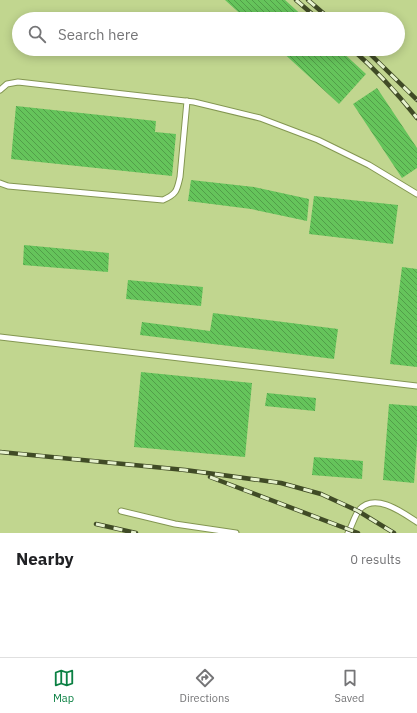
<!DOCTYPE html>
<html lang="en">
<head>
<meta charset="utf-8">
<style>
	body { margin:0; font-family:"IBM Plex Sans",sans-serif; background:#f2f2f2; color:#202124 }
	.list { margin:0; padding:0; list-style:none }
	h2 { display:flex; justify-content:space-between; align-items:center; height:52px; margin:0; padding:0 16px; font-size:17px }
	h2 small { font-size:13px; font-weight:400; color:#757577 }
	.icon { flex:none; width:22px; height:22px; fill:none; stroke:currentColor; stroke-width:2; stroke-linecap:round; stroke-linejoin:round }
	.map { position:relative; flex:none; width:417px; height:533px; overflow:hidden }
	.search { position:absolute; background:#fff; box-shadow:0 2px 10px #0003; left:12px; right:12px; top:12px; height:44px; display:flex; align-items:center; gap:10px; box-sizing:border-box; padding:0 14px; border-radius:22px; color:#757577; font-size:15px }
	.sheet { height:124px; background:#fff }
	nav { display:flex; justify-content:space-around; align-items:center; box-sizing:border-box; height:56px; border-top:1px solid #e0e0e0; background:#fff; font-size:11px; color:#757577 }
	nav a { display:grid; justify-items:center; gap:2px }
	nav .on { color:#0b8043 }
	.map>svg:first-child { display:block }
	.building { fill:url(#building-back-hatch) }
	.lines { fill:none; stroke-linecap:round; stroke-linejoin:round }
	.service-casing { stroke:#839651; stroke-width:7 }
	.service { stroke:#fff; stroke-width:5 }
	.rail-casing { stroke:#404b26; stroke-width:4.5 }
	.rail { stroke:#e6f2ce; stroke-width:3; stroke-dasharray:9; stroke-linecap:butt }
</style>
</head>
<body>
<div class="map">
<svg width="417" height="533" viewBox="0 0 417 533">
	<defs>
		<pattern id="building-back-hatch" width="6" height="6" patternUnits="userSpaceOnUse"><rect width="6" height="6" fill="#65c45b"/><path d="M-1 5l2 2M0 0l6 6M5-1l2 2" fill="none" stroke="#529e49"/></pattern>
	</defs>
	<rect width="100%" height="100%" fill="#c1d68f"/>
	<g class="building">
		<path d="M225,0H285L306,19H246Z"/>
		<path d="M279,49H339L366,74L339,104Z"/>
		<path d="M377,88L417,148V168L402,178L353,104Z"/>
		<path d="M16,106L156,121L155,132L176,134L172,176L11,159Z"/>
		<path d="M191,180L254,187L309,199L307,221L251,209L188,201Z"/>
		<path d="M314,196L398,205L393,244L309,234Z"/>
		<path d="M24,245L109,253L108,272L23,265Z"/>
		<path d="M402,267L417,269V367L390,364Z"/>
		<path d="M128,280L203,287L201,306L126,299Z"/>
		<path d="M213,313L338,329L334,359L140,335L142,322L210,331Z"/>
		<path d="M141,372L252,383L245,457L134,447Z"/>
		<path d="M267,393L316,398L315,411L265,406Z"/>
		<path d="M389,404L417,406V443L414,483L383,480Z"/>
		<path d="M314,457L363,461L362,479L312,475Z"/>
	</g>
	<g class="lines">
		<g class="service-casing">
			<g id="service">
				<path d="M0,90L7,84L18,82L194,102L260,118L318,140L369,165L417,194"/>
				<path d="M0,183L8,186L163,200C177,194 177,190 180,177L187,101"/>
				<path d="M0,337L417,386"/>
				<path d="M121,511L175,524L236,533"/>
				<path d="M348,533C352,526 354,517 359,510C375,492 402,512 417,522"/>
			</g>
		</g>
		<use href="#service" class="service"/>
		<g class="rail-casing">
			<g id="rail">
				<path d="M296,0L318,19"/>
				<path d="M308,0L330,19"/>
				<path d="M352,49C376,70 397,93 417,118"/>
				<path d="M365,49L417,100"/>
				<path d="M0,452L185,470L281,483L321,494L358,511L394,533"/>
				<path d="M210,477L358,533"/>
				<path d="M96,524L136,533"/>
			</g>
		</g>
		<use href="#rail" class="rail"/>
	</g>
</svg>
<div class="search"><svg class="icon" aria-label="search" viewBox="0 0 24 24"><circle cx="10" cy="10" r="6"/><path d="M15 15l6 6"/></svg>Search here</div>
</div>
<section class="sheet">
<h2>Nearby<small>0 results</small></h2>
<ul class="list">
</ul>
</section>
<nav>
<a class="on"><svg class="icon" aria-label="map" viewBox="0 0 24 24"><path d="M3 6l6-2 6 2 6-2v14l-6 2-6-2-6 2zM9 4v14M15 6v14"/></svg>Map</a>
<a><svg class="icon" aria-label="directions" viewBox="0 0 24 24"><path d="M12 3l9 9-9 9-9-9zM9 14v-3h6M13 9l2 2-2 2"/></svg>Directions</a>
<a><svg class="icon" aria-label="saved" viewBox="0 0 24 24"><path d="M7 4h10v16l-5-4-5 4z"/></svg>Saved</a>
</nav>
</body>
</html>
